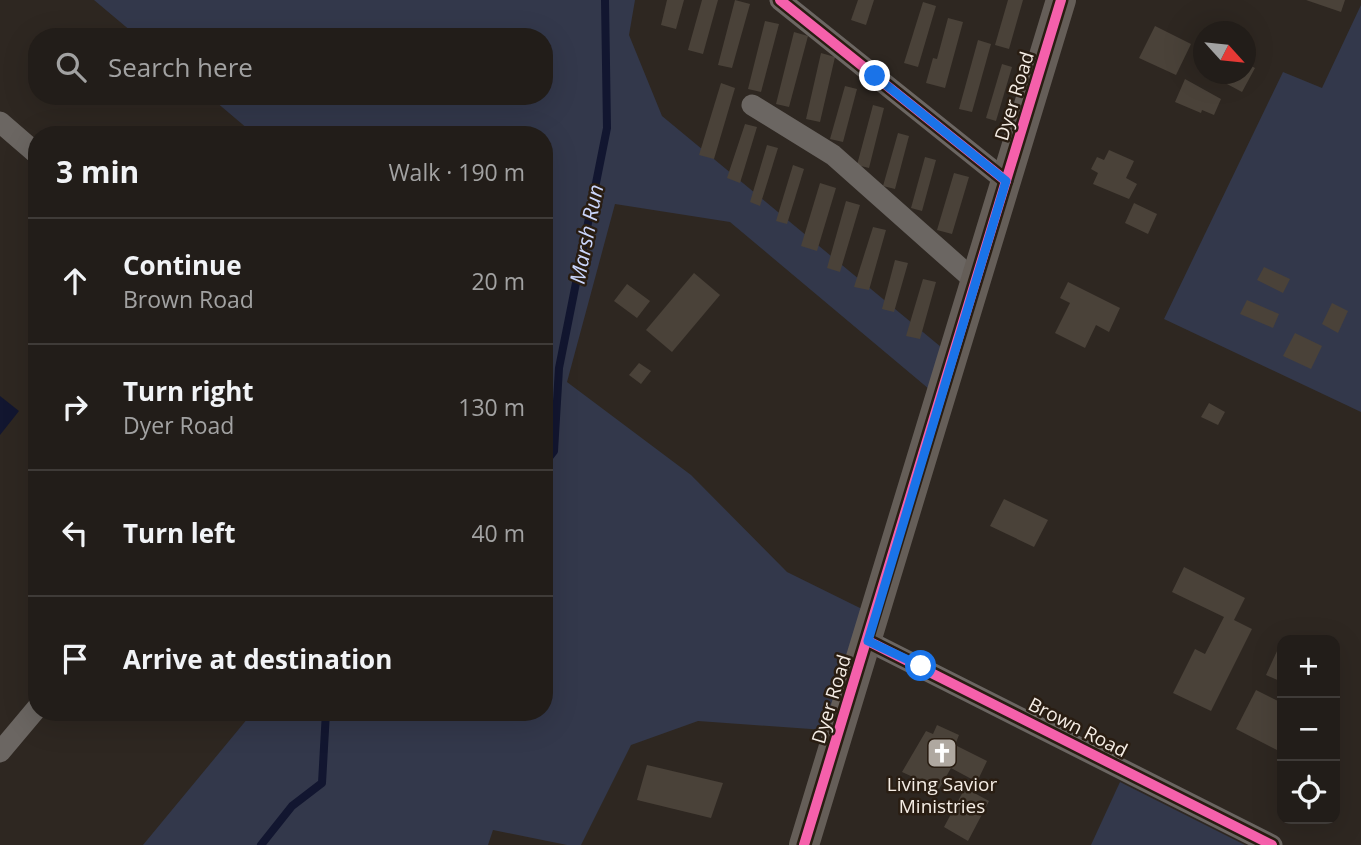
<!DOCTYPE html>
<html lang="en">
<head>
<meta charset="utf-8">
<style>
	body { margin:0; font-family:"Open Sans",sans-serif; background:#2e2a26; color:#f1f3f6 }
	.controls { position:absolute; right:21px; bottom:21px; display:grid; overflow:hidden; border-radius:14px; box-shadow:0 7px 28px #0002 }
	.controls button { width:63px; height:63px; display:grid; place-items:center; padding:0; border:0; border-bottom:2px solid #3f3b38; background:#221d19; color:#f1f3f6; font:35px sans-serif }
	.compass { position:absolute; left:1193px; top:21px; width:63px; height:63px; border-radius:50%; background:#221d19; box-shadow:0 7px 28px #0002; rotate:117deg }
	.stop { position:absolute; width:21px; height:21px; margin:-16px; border:5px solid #1a73e8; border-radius:50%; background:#fff }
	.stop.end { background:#1a73e8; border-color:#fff; box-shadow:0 2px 7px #0008 }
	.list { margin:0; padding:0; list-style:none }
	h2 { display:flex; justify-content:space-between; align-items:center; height:91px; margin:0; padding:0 28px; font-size:30px }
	h2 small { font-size:23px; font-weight:400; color:#a2a2a2 }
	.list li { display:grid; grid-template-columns:46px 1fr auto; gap:21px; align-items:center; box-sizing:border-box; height:126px; padding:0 28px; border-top:2px solid #3f3b38 }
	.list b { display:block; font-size:26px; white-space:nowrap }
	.list p { margin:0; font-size:23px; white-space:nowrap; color:#a2a2a2 }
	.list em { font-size:23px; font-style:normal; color:#a2a2a2 }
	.icon { flex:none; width:38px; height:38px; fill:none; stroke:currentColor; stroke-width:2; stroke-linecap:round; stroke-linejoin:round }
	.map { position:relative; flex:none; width:1361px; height:845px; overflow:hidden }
	.search { position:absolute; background:#221d19; box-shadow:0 7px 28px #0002; left:28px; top:28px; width:525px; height:77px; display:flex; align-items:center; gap:18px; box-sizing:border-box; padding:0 24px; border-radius:28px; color:#a2a2a2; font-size:26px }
	.panel { position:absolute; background:#221d19; box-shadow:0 7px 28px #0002; left:28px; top:126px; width:525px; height:595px; border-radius:28px }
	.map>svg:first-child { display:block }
	.green { fill:#33384b }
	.water { fill:#121630 }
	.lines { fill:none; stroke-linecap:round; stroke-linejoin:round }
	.stream { stroke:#121630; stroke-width:8 }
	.building { fill:#4a4239 }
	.street { stroke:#6b6662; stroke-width:21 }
	.secondary { stroke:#655e58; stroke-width:30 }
	.cycleway-casing { stroke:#291d12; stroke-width:15 }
	.cycleway { stroke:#f560ab; stroke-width:10 }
	.route { stroke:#1a73e8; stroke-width:9 }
	.labels { text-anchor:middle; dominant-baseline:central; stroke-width:5; stroke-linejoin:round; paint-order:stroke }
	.street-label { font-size:19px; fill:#f5ede5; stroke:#291d12 }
	.poi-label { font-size:19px; fill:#f5ede5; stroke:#291d12 }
	.water-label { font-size:21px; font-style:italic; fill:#cbd6fc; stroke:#291d12 }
</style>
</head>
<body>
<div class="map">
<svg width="1361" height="845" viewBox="0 0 1361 845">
	<rect width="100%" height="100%" fill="#2e2721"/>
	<g class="green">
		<path d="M94,0H635L629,35L662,116L941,347L929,389L730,222L615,204L567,382L691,475L787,572L862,609L825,730L698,721L631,745L581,845H567L493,830L488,845H143L253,712H544V135H255L209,96H544V37H138Z"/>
		<path d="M1361,5V412L1164,319L1283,72L1322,88Z"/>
		<path d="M1120,782L1245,845H1091Z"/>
	</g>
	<path class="water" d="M0,396L19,411L0,435Z"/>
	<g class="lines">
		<g class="stream">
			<path d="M544,464L554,451L559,368L607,128L605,0"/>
			<path d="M261,845L292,806L322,783L326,712"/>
		</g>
	</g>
	<g class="building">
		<path d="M667,0H684L676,29L661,25Z"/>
		<path d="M702,0H718L703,54L688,50Z"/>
		<path d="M735,0L750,4L732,68L718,65Z"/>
		<path d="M858,0H874L866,25L851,20Z"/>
		<path d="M1008,0H1023L1009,49L995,45Z"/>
		<path d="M1306,0H1345L1341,12Z"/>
		<path d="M923,2L936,6L918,67L904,63Z"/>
		<path d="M948,18L963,22L945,88L926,83L933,58L937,59Z"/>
		<path d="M765,21L779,24L761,92L748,89Z"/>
		<path d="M1155,26L1191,44L1176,75L1139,58Z"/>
		<path d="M794,32L808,36L789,107L776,104Z"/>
		<path d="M978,40L991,44L972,112L959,109Z"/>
		<path d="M821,53L835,57L820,122L806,119Z"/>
		<path d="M1246,63L1255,68L1242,92L1227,84L1233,74H1246Z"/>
		<path d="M1002,64L1012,67L996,121L986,118Z"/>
		<path d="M1185,79L1221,99L1214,115L1202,110L1201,113L1175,102Z"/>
		<path d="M721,83L735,88L714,159L699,155Z"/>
		<path d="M845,86L857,89L843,142L830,139Z"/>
		<path d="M873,105L884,108L869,168L857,165Z"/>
		<path d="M745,124L757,127L740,183L727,178Z"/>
		<path d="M898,133L909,136L895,189L883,186Z"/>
		<path d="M767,145L778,148L760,206L750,202Z"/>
		<path d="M1109,150L1134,161L1126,178L1137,184L1129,199L1093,184L1098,173L1091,169L1097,157L1104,160Z"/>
		<path d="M925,157L936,160L922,211L911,208Z"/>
		<path d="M793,165L804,169L787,224L776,221Z"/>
		<path d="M954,173L969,177L952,234L937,230Z"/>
		<path d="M820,183L836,188L817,251L801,246Z"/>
		<path d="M846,201L860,205L840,272L827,268Z"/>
		<path d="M1134,203L1157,214L1148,234L1125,223Z"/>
		<path d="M873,227L886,230L869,290L854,287Z"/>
		<path d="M895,260L908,263L894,312L882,309Z"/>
		<path d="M1264,267L1290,279L1283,293L1257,280Z"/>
		<path d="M694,273L720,295L672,352L646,330Z"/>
		<path d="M923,279L936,282L920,339L906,336Z"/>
		<path d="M1068,282L1120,308L1109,332L1096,325L1085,348L1055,333L1070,303L1060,298Z"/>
		<path d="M627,284L650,301L637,318L614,301Z"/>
		<path d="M1247,300L1279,314L1273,328L1240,314Z"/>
		<path d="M1332,303L1348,311L1338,333L1322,324Z"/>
		<path d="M1295,333L1322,346L1311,369L1283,356Z"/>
		<path d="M639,363L651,371L641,384L629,375Z"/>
		<path d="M1209,403L1225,412L1218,425L1201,417Z"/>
		<path d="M1004,499L1048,520L1034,547L990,526Z"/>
		<path d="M1184,567L1245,598L1234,620L1252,629L1211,711L1173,693L1195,649L1205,654L1224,617L1172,592Z"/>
		<path d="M1278,649L1282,651V682L1266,675Z"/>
		<path d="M1256,690L1282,703L1281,752L1236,729Z"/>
		<path d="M937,725L959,735L955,745L987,761L977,782L951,768L939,789L902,772L926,731L933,734Z"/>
		<path d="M647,765L723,783L711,818L637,800Z"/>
		<path d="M965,788L989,801L968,841L944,827Z"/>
	</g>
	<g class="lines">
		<g class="street">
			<path d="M780,0L1006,181"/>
			<path d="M752,105L833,155L976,282"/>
			<path d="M0,122L37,154"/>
			<path d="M868,641L1272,845"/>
			<path d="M0,752L37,708"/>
		</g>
		<path class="secondary" d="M804,845L1061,0"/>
		<g class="cycleway-casing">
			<g id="cycleway">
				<path d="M780,0L1006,181"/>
				<path d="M868,641L1272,845"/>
				<path d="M804,845L1061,0"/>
			</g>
		</g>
		<use href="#cycleway" class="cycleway"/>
	</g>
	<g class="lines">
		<path class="route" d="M875,76L1006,181L868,641L921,666"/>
	</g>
	<defs>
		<g id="church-square" transform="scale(1.575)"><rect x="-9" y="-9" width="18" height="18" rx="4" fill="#afa8a0" stroke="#291d12"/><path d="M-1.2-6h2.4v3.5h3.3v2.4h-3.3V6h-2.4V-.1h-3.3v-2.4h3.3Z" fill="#fff"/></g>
	</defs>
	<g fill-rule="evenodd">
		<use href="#church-square" x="942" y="753"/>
	</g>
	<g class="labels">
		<g class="street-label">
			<text transform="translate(1014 96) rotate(-73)">Dyer Road</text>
			<text transform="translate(831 699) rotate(-73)">Dyer Road</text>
			<text transform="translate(1078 727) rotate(27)">Brown Road</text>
		</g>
		<g class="poi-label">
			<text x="942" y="784">Living Savior<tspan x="942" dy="22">Ministries</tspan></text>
		</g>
		<g class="water-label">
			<text transform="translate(586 234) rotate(-79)">Marsh Run</text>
		</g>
	</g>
</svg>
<div class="controls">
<button>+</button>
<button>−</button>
<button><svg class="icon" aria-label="locate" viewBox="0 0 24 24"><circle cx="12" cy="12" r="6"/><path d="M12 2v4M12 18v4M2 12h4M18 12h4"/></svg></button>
</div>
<svg class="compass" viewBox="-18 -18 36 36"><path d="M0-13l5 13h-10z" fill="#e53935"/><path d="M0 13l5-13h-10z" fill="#a2a2a2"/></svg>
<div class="stop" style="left:921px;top:666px"></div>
<div class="stop end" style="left:875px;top:76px"></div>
<div class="search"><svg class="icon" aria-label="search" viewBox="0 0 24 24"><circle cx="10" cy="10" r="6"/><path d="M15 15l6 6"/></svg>Search here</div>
<section class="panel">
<h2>3 min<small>Walk · 190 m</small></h2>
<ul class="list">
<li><svg class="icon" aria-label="ahead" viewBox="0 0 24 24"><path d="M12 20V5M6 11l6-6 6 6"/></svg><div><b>Continue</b><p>Brown Road</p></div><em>20 m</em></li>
<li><svg class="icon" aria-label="right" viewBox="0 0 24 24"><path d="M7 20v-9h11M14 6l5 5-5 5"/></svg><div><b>Turn right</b><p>Dyer Road</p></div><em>130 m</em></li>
<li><svg class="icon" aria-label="left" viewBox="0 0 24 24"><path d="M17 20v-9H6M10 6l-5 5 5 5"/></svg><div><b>Turn left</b></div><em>40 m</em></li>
<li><svg class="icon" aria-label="arrive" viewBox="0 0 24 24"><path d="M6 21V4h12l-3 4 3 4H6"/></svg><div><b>Arrive at destination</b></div></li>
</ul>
</section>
</div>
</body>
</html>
